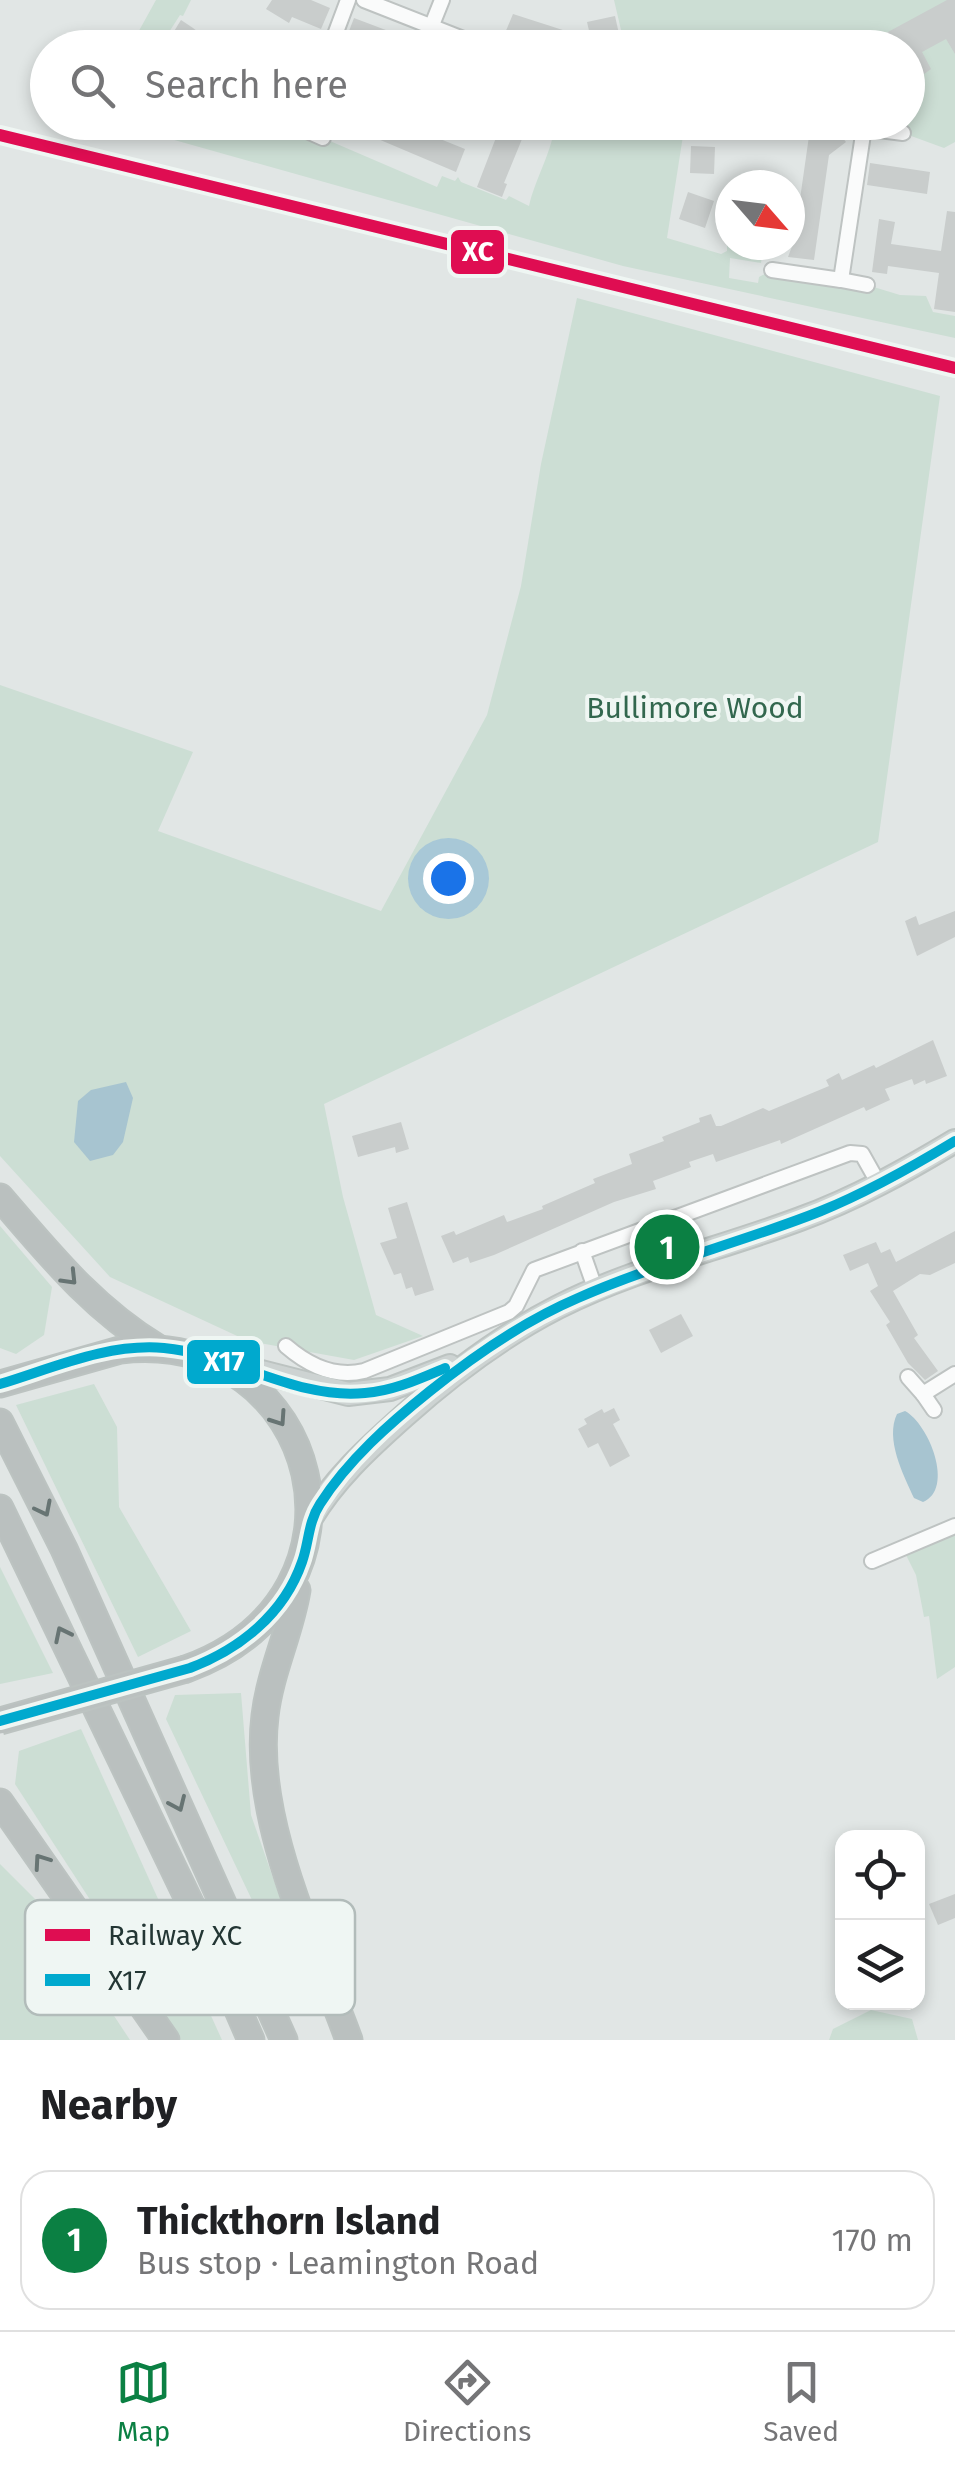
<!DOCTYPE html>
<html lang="en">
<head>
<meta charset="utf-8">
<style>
	body { margin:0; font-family:"Fira Sans",sans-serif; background:#f6f6f6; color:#202124 }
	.controls { position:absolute; right:30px; bottom:30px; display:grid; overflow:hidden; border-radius:20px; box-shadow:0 5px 15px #0003 }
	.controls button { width:90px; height:90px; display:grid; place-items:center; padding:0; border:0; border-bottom:2px solid #e0e0e0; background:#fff; color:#202124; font:50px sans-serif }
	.compass { position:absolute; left:715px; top:170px; width:90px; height:90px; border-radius:50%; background:#fff; box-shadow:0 5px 15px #0003; rotate:118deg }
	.you { position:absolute; left:448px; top:878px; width:35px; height:35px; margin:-25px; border:8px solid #fff; border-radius:50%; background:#1a73e8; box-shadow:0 0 0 15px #1a73e833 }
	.badge { display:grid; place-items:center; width:65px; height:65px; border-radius:50%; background:#0b8043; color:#fff; font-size:32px; font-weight:700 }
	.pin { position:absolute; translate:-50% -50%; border:5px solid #fff; box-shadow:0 2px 10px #0006 }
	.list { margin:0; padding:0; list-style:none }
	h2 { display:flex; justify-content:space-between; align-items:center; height:130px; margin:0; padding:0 40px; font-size:42px }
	h2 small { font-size:32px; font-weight:400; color:#757577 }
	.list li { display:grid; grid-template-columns:65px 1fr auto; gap:30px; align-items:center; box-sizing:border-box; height:140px; margin:0 20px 20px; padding:0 20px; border:2px solid #e0e0e0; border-radius:30px }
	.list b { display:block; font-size:38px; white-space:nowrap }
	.list p { margin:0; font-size:32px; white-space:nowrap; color:#757577 }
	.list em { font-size:32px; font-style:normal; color:#757577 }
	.icon { flex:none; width:55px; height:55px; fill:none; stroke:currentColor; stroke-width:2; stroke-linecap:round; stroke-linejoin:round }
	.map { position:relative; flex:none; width:955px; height:2040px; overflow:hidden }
	.search { position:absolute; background:#fff; box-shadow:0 5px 15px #0003; left:30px; right:30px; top:30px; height:110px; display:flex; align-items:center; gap:25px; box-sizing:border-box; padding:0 35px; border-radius:55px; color:#757577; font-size:38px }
	.sheet { height:290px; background:#fff }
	nav { display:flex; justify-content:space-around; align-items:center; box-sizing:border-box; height:140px; border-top:2px solid #e0e0e0; background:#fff; font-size:28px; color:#757577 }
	nav a { display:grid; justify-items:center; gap:5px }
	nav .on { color:#0b8043 }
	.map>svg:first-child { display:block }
	.green { fill:#ccded4 }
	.water { fill:#a7c4d0 }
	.building { fill:#c9cdcc }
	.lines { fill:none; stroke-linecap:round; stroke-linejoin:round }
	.street-casing { stroke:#bec3c2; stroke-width:18 }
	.primary-casing { stroke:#bcc3c1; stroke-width:26 }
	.highway-casing { stroke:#bcc3c1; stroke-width:29 }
	.street { stroke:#fafbfb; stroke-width:14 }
	.primary { stroke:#cdd3d2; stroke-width:22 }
	.highway { stroke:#bac0bf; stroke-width:25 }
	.highway-bridge-casing { stroke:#bcc3c1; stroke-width:29; stroke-linecap:butt }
	.highway-bridge { stroke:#bac0bf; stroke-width:25 }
	.bus-1-casing { stroke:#eff6f3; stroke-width:18 }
	.bus-1 { stroke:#00a9ce; stroke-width:10 }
	.rail-1-casing { stroke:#eff6f3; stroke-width:20 }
	.rail-1 { stroke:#df0d52; stroke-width:12 }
	.oneway { stroke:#677473 }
	.labels { text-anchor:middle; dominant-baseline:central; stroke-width:8; stroke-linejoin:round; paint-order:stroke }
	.park-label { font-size:30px; fill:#32674e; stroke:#eff6f3 }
	.key { fill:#eff6f3; stroke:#b2bcba; stroke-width:2.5 }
	.key-label { font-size:28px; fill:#233634 }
	.line-badge { stroke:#eff6f3; stroke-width:4 }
	.badge-label { font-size:28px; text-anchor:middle; font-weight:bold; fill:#fff }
</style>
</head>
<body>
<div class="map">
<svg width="955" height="2040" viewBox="0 0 955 2040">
	<rect width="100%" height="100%" fill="#e1e6e5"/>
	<g class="green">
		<path d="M156,0H191L183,16L180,15L162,43L165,47H130Z"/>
		<path d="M614,0H955V142L944,148L903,133L857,123L908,122V48L625,47Z"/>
		<path d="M114,123H288L437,187L442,176L455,181L458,177L461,182L506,200L509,196L529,206C535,179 553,150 555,123H685L667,238L721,254L727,251V244L763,250L761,263L730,258L729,278L758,283L759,277L772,270L867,285L900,295L926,296L933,312L955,316V338L623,266Z"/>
		<path d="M577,298L940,396L878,842L324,1104L343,1197L376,1315L423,1336L354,1360L248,1341L110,1277L0,1156V685L193,752L158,831L381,911L487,715L521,586L541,464Z"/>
		<path d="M0,1226L52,1287L44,1335L16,1354L0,1348Z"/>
		<path d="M94,1384L117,1427L119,1507L191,1631L138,1657L16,1405Z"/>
		<path d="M955,1534V1667L937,1679L929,1616L924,1617L916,1575L904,1551Z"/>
		<path d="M0,1567L53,1673L0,1684Z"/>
		<path d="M241,1693L251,1815L307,1975L288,1976L166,1719L175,1695Z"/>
		<path d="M81,1729L222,2040H181L15,1784L19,1751Z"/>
		<path d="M0,1864L40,1904L130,2040H0Z"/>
		<path d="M871,2010L912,2019L918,2040H829L833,2029Z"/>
	</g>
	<g class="water">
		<path d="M126,1082L133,1098L123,1142L113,1155L90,1161L74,1142L78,1101L91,1090Z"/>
		<path d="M905,1411C929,1424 955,1489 923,1502L914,1498C903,1474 885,1439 897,1414Z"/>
	</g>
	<g class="building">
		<path d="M272,0H311L330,8L321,29L292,17L289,23L266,9Z"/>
		<path d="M947,0H955V54L946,39L922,52L931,69L920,77L908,57V48H881L875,39Z"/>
		<path d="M513,14L569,32L565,48H546L505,33Z"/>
		<path d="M615,16L621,43L593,48L587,22Z"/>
		<path d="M354,18L399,35L394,48H367L346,39Z"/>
		<path d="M181,20L193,28L219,48H178L168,41Z"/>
		<path d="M385,122H398L465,149L456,172L378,139Z"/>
		<path d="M502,122H529L504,183L507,184L502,197L477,187Z"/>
		<path d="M754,122H806L805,138L753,130Z"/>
		<path d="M830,122L846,142L829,155L814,260L788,257L794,241L809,136Z"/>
		<path d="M691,146L715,147L714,174L690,173Z"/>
		<path d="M870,163L930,172L927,194L867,185Z"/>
		<path d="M688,192L714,201L705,228L679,219Z"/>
		<path d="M947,211L955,212V312L934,309L939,273L888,266L887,274L872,272L879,219L895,222L891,244L941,251Z"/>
		<path d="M955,911V937L917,956L905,921L916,916L919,925Z"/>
		<path d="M933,1040L947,1076L926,1084L925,1080L914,1085L912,1079L885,1089L890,1100L866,1111L864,1107L781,1144L780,1140L716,1162L713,1154L689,1162L691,1167L653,1181L656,1189L614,1202L494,1255L470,1263L468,1257L453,1263L441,1236L454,1231L456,1235L504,1215L507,1222L543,1209L542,1206L595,1183L593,1179L632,1164L629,1154L664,1141L662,1137L700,1122L699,1118L711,1114L716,1126H721L763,1108L769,1111L829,1086L826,1080L839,1073L842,1080L874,1065L876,1068Z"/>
		<path d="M401,1122L409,1149L396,1153L395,1147L358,1157L352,1136Z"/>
		<path d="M407,1202L434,1290L415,1296L412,1287L406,1289L401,1273L394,1275L380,1243L397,1238L388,1208Z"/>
		<path d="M955,1231V1263L930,1275L920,1274L893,1291L918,1335L914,1338L938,1371L925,1380L908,1363L886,1325L890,1322L870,1291L878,1286L868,1263L850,1271L843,1255L876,1242L881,1253L890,1249L896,1262Z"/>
		<path d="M681,1314L693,1336L661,1353L649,1330Z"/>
		<path d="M614,1408L620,1420L613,1424L630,1456L610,1467L598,1443L588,1448L578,1429L587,1424L584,1419L602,1409L604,1413Z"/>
		<path d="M955,1894V1918L938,1925L929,1904Z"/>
	</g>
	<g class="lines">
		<g class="street-casing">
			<g id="street">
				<path d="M364,0L486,48"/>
				<path d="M432,25L442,0"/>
				<path d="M330,48L348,0"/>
				<path d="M287,122L323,138"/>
				<path d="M857,123L864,128L903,133"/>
				<path d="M772,270L841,280L864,128"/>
				<path d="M841,280L867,285"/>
				<path d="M582,1251L596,1291"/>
				<path d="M286,1346C308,1365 335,1378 364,1371L509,1312L516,1306L534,1270L850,1153L862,1154L880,1186"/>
				<path d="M908,1377L923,1394L955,1374"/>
				<path d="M923,1394L934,1410"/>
				<path d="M872,1561L955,1526"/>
			</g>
		</g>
		<g class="primary-casing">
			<g id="primary">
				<path d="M222,1362L348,1394L390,1389L450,1366"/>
				<path d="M308,1523C332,1481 368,1448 404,1416C451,1374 501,1336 558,1307C635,1268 720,1249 800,1219C855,1199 905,1171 955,1141"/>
			</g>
		</g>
		<g class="highway-casing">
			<g id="highway">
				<path d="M0,1197C49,1254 93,1309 158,1348"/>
				<path d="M0,1384L120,1350C322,1327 389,1596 186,1669"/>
				<path d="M0,1422L64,1549L284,2040"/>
				<path d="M0,1508L205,1934L251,2040"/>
				<path d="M297,1590C290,1633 270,1672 265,1716C252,1820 314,1943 349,2040"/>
				<path d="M0,1802L166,2040"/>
			</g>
		</g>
		<use href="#street" class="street"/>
		<use href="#primary" class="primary"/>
		<use href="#highway" class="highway"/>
		<g class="highway-bridge-casing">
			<path id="highway-bridge" d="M0,1721L186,1669"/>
		</g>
		<use href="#highway-bridge" class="highway-bridge"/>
		<g class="bus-1-casing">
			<g id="bus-1">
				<path d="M0,1384C53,1368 107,1343 164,1348C232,1354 295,1400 365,1393C393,1391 419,1379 445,1368"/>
				<path d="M0,1721L190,1668C240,1649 284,1614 302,1562C309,1543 308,1522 320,1504C348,1460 390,1423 430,1391C476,1354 524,1321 578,1298C657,1263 741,1243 821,1211C868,1192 912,1167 955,1141"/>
			</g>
		</g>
		<use href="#bus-1" class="bus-1"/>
		<g class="rail-1-casing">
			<path id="rail-1" d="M0,135L955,368"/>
		</g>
		<use href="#rail-1" class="rail-1"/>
	</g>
	<defs><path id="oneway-chevron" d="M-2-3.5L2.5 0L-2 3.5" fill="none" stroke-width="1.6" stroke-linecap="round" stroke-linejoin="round" transform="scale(2.5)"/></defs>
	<g class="oneway">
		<use href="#oneway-chevron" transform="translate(70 1278) rotate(46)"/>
		<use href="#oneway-chevron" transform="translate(279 1419) rotate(56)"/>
		<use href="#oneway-chevron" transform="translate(44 1509) rotate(63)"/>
		<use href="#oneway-chevron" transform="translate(62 1634) rotate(-116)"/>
		<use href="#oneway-chevron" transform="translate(178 1804) rotate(66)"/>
		<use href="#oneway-chevron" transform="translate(41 1861) rotate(-125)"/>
	</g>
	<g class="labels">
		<g class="park-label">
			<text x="695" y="708">Bullimore Wood</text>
		</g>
	</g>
	<rect x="25" y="1900" width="330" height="115" rx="15" class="key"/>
	<rect x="45" y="1929" width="45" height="12" fill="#df0d52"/>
	<rect x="45" y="1974" width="45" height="12" fill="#00a9ce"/>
	<g class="key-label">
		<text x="108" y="1945">Railway XC</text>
		<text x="108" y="1990">X17</text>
	</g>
	<g class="line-badge">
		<rect x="449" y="228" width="57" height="48" rx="10" fill="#df0d52"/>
		<rect x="185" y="1338" width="77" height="48" rx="10" fill="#00a9ce"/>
	</g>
	<g class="badge-label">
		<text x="478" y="261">XC</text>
		<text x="224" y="1371">X17</text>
	</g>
</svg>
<div class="controls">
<button><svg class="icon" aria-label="locate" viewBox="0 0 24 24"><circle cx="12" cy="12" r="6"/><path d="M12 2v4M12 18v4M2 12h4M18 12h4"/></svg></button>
<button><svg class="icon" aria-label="layers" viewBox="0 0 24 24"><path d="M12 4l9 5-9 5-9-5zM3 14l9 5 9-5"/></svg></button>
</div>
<svg class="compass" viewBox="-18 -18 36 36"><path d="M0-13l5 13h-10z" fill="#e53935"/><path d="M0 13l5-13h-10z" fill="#757577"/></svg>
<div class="you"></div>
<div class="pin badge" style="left:667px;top:1247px">1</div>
<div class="search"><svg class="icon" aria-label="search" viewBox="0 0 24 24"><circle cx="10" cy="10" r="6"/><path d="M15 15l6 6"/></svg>Search here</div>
</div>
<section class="sheet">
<h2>Nearby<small></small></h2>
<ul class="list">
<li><span class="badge">1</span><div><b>Thickthorn Island</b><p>Bus stop · Leamington Road</p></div><em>170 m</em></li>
</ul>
</section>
<nav>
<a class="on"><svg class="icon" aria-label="map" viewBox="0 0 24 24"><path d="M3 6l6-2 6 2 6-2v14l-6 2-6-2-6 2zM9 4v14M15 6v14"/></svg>Map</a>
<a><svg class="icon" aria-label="directions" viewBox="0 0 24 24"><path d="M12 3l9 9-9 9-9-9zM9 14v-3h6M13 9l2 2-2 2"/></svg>Directions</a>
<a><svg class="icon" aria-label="saved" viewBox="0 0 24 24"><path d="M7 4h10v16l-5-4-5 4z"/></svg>Saved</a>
</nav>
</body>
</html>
